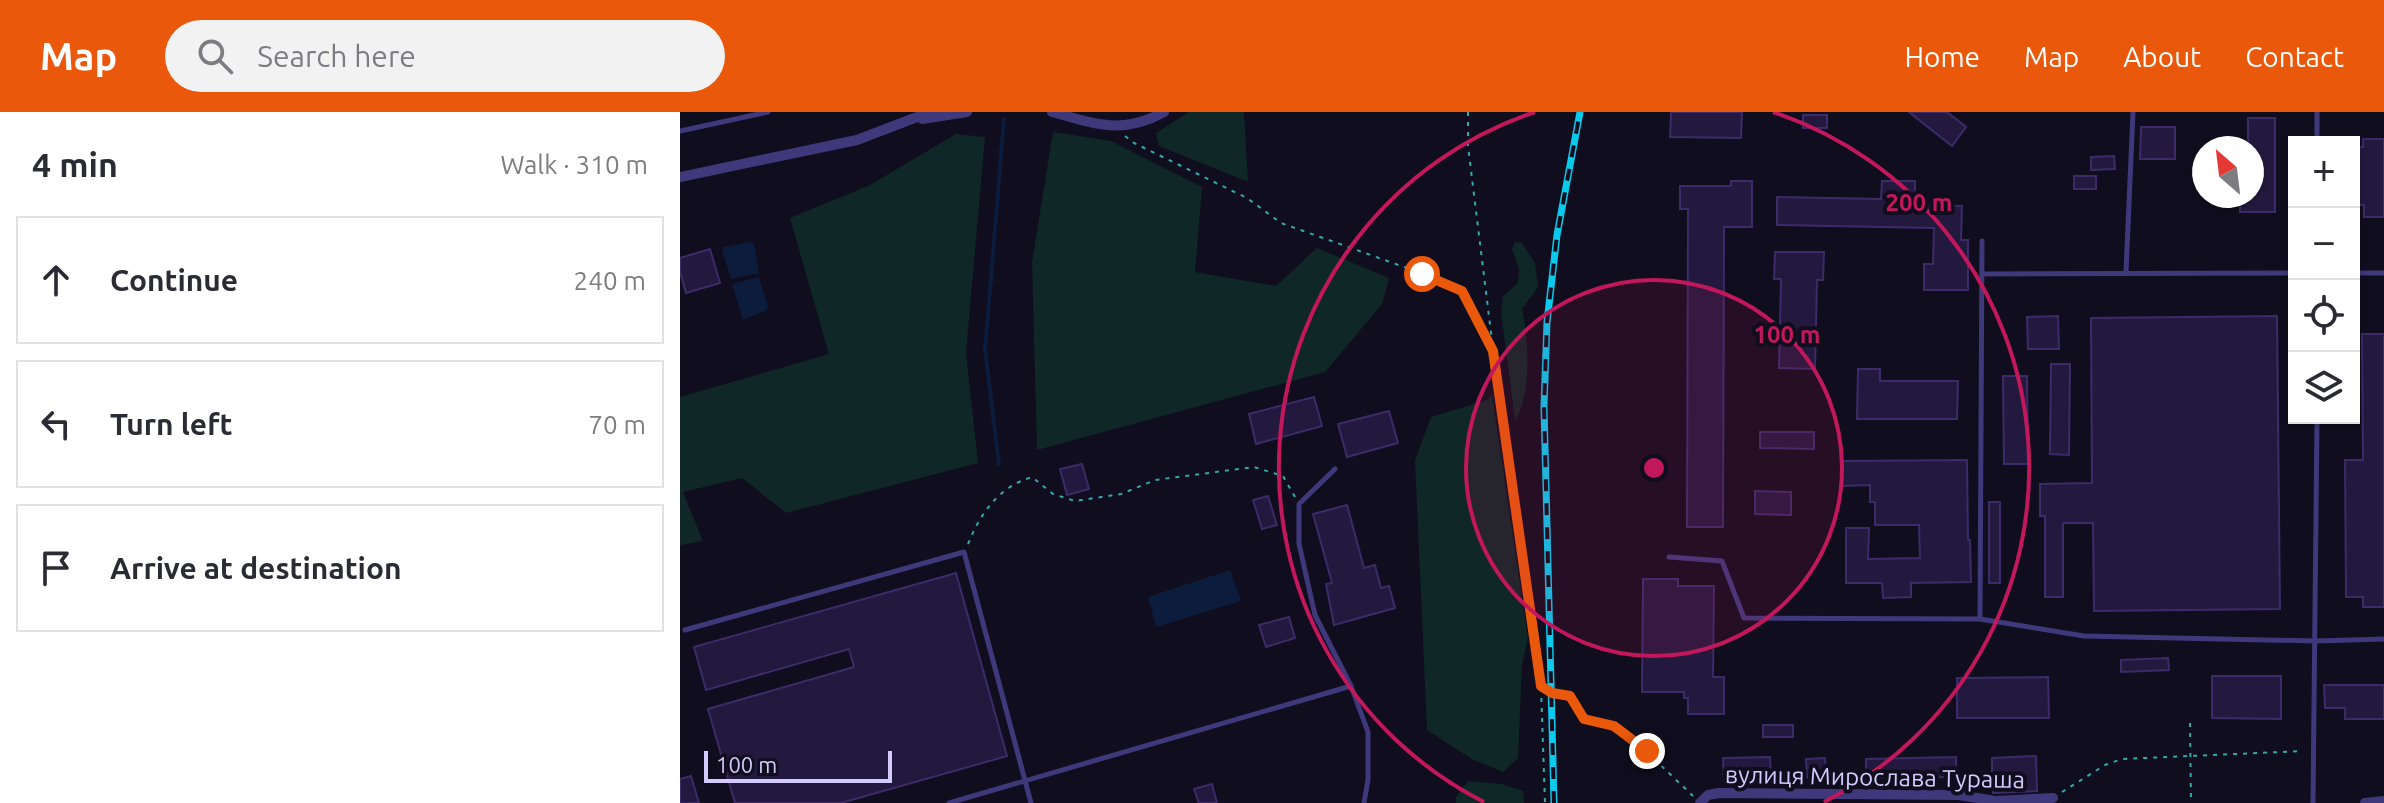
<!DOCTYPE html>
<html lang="en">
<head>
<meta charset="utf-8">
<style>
	body { margin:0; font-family:Ubuntu,sans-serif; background:#f2f2f3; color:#2b2b33 }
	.controls { position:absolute; right:24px; top:24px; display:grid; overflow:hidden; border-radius:0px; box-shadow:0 2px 6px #0004 }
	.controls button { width:72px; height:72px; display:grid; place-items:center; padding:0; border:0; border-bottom:2px solid #e1e1e2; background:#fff; color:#2b2b33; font:40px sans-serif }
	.compass { position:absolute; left:1512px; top:24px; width:72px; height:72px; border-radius:50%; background:#fff; box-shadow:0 2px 6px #0004; rotate:332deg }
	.scale { position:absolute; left:24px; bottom:20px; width:188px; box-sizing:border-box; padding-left:8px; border:4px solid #d3cbfd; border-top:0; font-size:22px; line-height:28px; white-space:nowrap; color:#d3cbfd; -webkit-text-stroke:6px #100d1e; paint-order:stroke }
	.stop { position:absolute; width:24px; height:24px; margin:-18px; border:6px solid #ea580c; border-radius:50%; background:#fff }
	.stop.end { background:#ea580c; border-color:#fff; box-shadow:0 2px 8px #0008 }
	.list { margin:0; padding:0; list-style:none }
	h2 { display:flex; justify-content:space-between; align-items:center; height:104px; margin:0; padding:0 32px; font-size:34px }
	h2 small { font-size:26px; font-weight:400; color:#7c7c81 }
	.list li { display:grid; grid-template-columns:52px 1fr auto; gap:24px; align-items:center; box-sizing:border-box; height:128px; margin:0 16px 16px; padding:0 16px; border:2px solid #e1e1e2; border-radius:0px }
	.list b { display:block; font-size:30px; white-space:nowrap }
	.list em { font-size:26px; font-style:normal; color:#7c7c81 }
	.icon { flex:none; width:44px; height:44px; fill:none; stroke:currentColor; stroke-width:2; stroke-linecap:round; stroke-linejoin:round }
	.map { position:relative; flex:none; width:1704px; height:691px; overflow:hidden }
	header { display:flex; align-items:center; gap:48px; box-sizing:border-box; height:112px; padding:0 40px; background:#ea580c; color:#fff }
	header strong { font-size:38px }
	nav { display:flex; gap:44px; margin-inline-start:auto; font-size:28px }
	.search { width:560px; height:72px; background:#f2f2f3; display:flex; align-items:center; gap:20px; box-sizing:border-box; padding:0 28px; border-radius:44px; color:#7c7c81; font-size:30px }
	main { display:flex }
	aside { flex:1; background:#fff }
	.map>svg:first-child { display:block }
	.green { fill:#102727 }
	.water { fill:#0c1c3d }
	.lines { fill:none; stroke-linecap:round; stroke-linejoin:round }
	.stream { stroke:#0c1c3d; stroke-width:4 }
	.building { fill:#23193e; stroke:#3b2c69; stroke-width:2 }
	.path { stroke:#31abaa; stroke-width:2; stroke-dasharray:4 6; stroke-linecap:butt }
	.lane { stroke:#3f397b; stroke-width:5 }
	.street { stroke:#3f397b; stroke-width:10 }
	.rail-casing { stroke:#08caec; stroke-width:7 }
	.rail { stroke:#100d1e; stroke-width:4; stroke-dasharray:12; stroke-linecap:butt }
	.route { stroke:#ea580c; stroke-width:10 }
	.ring { fill:none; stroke:#c2185b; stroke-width:4 }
	.labels { text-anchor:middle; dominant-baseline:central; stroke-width:8; stroke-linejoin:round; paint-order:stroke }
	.street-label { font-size:24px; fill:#d3cbfd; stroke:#100d1e }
	.centre { fill:#c2185b; stroke:#100d1e; stroke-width:4 }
	.ring-label { font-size:24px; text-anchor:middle; font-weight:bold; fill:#c2185b; stroke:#100d1e; stroke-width:8; stroke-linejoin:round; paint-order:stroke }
</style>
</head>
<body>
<header>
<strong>Map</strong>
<div class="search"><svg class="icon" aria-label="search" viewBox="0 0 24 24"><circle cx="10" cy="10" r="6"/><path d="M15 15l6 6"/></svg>Search here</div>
<nav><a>Home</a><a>Map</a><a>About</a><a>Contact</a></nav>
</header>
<main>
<aside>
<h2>4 min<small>Walk · 310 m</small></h2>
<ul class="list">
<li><svg class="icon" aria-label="ahead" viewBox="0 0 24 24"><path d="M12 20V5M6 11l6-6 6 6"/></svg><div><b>Continue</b></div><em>240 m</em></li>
<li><svg class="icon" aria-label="left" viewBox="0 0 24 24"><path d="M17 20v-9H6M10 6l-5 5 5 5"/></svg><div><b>Turn left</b></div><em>70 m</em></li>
<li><svg class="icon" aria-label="arrive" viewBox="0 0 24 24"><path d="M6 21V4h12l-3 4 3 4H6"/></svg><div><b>Arrive at destination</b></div></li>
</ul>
</aside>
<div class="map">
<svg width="1704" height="691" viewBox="0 0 1704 691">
	<rect width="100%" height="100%" fill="#100d1e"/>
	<g class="green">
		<path d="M509,0H564L568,70L479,34L476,21Z"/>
		<path d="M373,20L431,29L522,75L515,160L596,174L637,136L709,166L702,192L645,260L357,338L352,150Z"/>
		<path d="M276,22L305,25L286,241L298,351L106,401L62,366L3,380L23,429L0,433V285L149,242L110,106L190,73Z"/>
		<path d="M835,130L842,131L855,151L858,175L842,197C848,228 853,280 835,308L821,200L823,184L838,171L839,157L832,137Z"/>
		<path d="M812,282L848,526L842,553L838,646L823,660L792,647L747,618L735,348L751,305L807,288Z"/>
		<path d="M788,669L821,672L843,679L844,691H776V685Z"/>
	</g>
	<g class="water">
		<path d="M71,130L74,131L79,161L51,167L42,138L44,135Z"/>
		<path d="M79,165L88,194L87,198L66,207L62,205L52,172Z"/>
		<path d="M550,458L561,489L476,515L468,485Z"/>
	</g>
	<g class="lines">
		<path class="stream" d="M319,352L305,238L324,7"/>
	</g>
	<g class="building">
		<path d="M991,0H1062L1061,26L990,25Z"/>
		<path d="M1229,0H1267L1286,15L1272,34Z"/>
		<rect x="1123" y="3" width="24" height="13"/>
		<path d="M1568,6H1595V100H1560V84H1572V36H1568Z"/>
		<path d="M1461,15H1495V47H1460Z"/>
		<path d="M1683,27H1704V105H1684V93H1674V35H1683Z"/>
		<path d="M1434,44L1435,57L1411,58V45Z"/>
		<rect x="1394" y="64" width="22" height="13"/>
		<path d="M1051,69H1072V115H1044L1043,415H1007L1008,97H1000V74H1051Z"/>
		<path d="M1202,69H1235V93L1282,94L1281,128H1288V178H1244V152H1253L1254,116L1097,113V85L1201,87Z"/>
		<path d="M30,137L40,171L6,181L0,160V146Z"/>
		<path d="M1095,140H1144L1143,168H1137L1135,257L1099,256L1101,167H1094Z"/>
		<path d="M1378,204L1379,237H1348L1347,205Z"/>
		<path d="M1597,204L1600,497L1414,499L1413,411H1383V485H1365V404H1360V372L1412,371L1411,206Z"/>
		<path d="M1682,222H1704V495H1683V485H1666L1665,348H1683Z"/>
		<path d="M1371,252H1390L1389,343L1370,342Z"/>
		<path d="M1178,257H1200V269H1278L1277,307H1177Z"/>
		<path d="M1323,264H1347L1348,352H1324Z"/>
		<path d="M634,285L642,314L576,332L569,302Z"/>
		<path d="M709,299L718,331L667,345L658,312Z"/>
		<path d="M1080,320H1134V337L1080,336Z"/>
		<path d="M1287,348L1288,428H1290L1291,470L1231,471V485L1203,486L1202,471H1166V416H1189L1188,447L1240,446L1239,413H1195V390H1190V373L1162,374V349Z"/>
		<path d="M402,352L409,377L387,383L380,357Z"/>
		<path d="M1075,379L1111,380V403L1075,402Z"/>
		<path d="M588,384L597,413L582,417L573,388Z"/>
		<rect x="1309" y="390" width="11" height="81"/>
		<path d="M667,393L684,456L695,453L701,476L709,474L715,496L654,513L646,472L652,471L633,402Z"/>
		<path d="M276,461L327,644L161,691H55L28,597L174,555L169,537L26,578L14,535Z"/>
		<path d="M963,467H998V474H1034L1033,565H1044V602H1008V586H1004V580H962Z"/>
		<path d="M609,505L615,526L586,535L579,513Z"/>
		<path d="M1488,546L1489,558L1441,560V548Z"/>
		<path d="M1532,564H1601V607L1532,606Z"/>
		<path d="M1368,565L1369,606H1277V566Z"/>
		<path d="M1644,573H1704V607H1665V596H1645Z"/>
		<rect x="1083" y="613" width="30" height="12"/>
		<path d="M1356,644L1357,679L1315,681H1313L1312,670L1303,671L1302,660H1312V646Z"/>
		<path d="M1090,645L1091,670L1044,672L1043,646Z"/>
		<path d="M1276,645V665L1186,666V647Z"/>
		<path d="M1145,646L1146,665L1127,666L1126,647Z"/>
		<path d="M11,664L19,691H0V667Z"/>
		<path d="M532,672L537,691H519L514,677Z"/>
	</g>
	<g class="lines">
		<g class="path">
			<path d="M788,0V34L813,237"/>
			<path d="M445,24L454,31L567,86L601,111L755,166L782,179L813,239L861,574L872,581L890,584L904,607L934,614L949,623L1013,684"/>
			<path d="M288,432C301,400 319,375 352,365L373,382L395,389L441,382L475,368L574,355L603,364L615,385"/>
			<path d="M861,576L865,691"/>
			<path d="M1510,611L1511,691"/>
			<path d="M1382,680L1425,653L1442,647L1623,639"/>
		</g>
		<g class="lane">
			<path d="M1637,0V30"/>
			<path d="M0,19L88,0"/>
			<path d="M1446,160L1453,0"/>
			<path d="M1674,161H1704"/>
			<path d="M1302,162L1614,161"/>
			<path d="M655,357L619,392V432L635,503L671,574"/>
			<path d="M989,445L1042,449L1064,506L1300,507L1404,524L1636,529L1704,527"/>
			<path d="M1300,507L1302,129"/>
			<path d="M5,518L284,440L351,691"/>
			<path d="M269,691L671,574L688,620V668L684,691"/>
			<path d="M1633,691L1637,306"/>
		</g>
		<g class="street">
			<path d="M372,0C415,12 442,23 484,0"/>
			<path d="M242,7L287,0"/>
			<path d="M0,65L177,28L250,0"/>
			<path d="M1020,691L1028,683L1039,681L1279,683L1315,689L1373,686"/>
			<path d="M1685,691L1704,689"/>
		</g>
		<g class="rail-casing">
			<path id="rail" d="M874,691L864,295L867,210L877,123L900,0"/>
		</g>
		<use href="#rail" class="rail"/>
	</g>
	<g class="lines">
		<path class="route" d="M742,162L782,179L813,239L861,574L872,581L890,584L904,607L934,614L967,639"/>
	</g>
	<circle cx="974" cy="356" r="188" fill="#c2185b" fill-opacity=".12"/>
	<g class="ring">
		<circle cx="974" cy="356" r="188"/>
		<path d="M804 690A375 375 0 0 1 855 0M1093 0A375 375 0 0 1 1144 690"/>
	</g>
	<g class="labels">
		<g class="street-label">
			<text transform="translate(1195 665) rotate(1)">вулиця Мирослава Тураша</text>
		</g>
	</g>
	<circle cx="974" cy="356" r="12" class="centre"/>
	<g class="ring-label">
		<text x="1239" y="99">200 m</text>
		<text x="1107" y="231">100 m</text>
	</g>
</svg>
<div class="controls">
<button>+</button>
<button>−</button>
<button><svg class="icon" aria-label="locate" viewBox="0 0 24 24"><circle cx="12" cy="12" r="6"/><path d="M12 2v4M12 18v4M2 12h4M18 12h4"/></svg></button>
<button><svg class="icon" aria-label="layers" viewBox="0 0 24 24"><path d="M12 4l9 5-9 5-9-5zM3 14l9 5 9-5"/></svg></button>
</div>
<svg class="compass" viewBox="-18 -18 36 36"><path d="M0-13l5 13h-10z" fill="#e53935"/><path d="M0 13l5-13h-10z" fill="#7c7c81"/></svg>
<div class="scale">100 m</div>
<div class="stop" style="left:742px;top:162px"></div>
<div class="stop end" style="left:967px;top:639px"></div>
</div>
</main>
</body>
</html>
